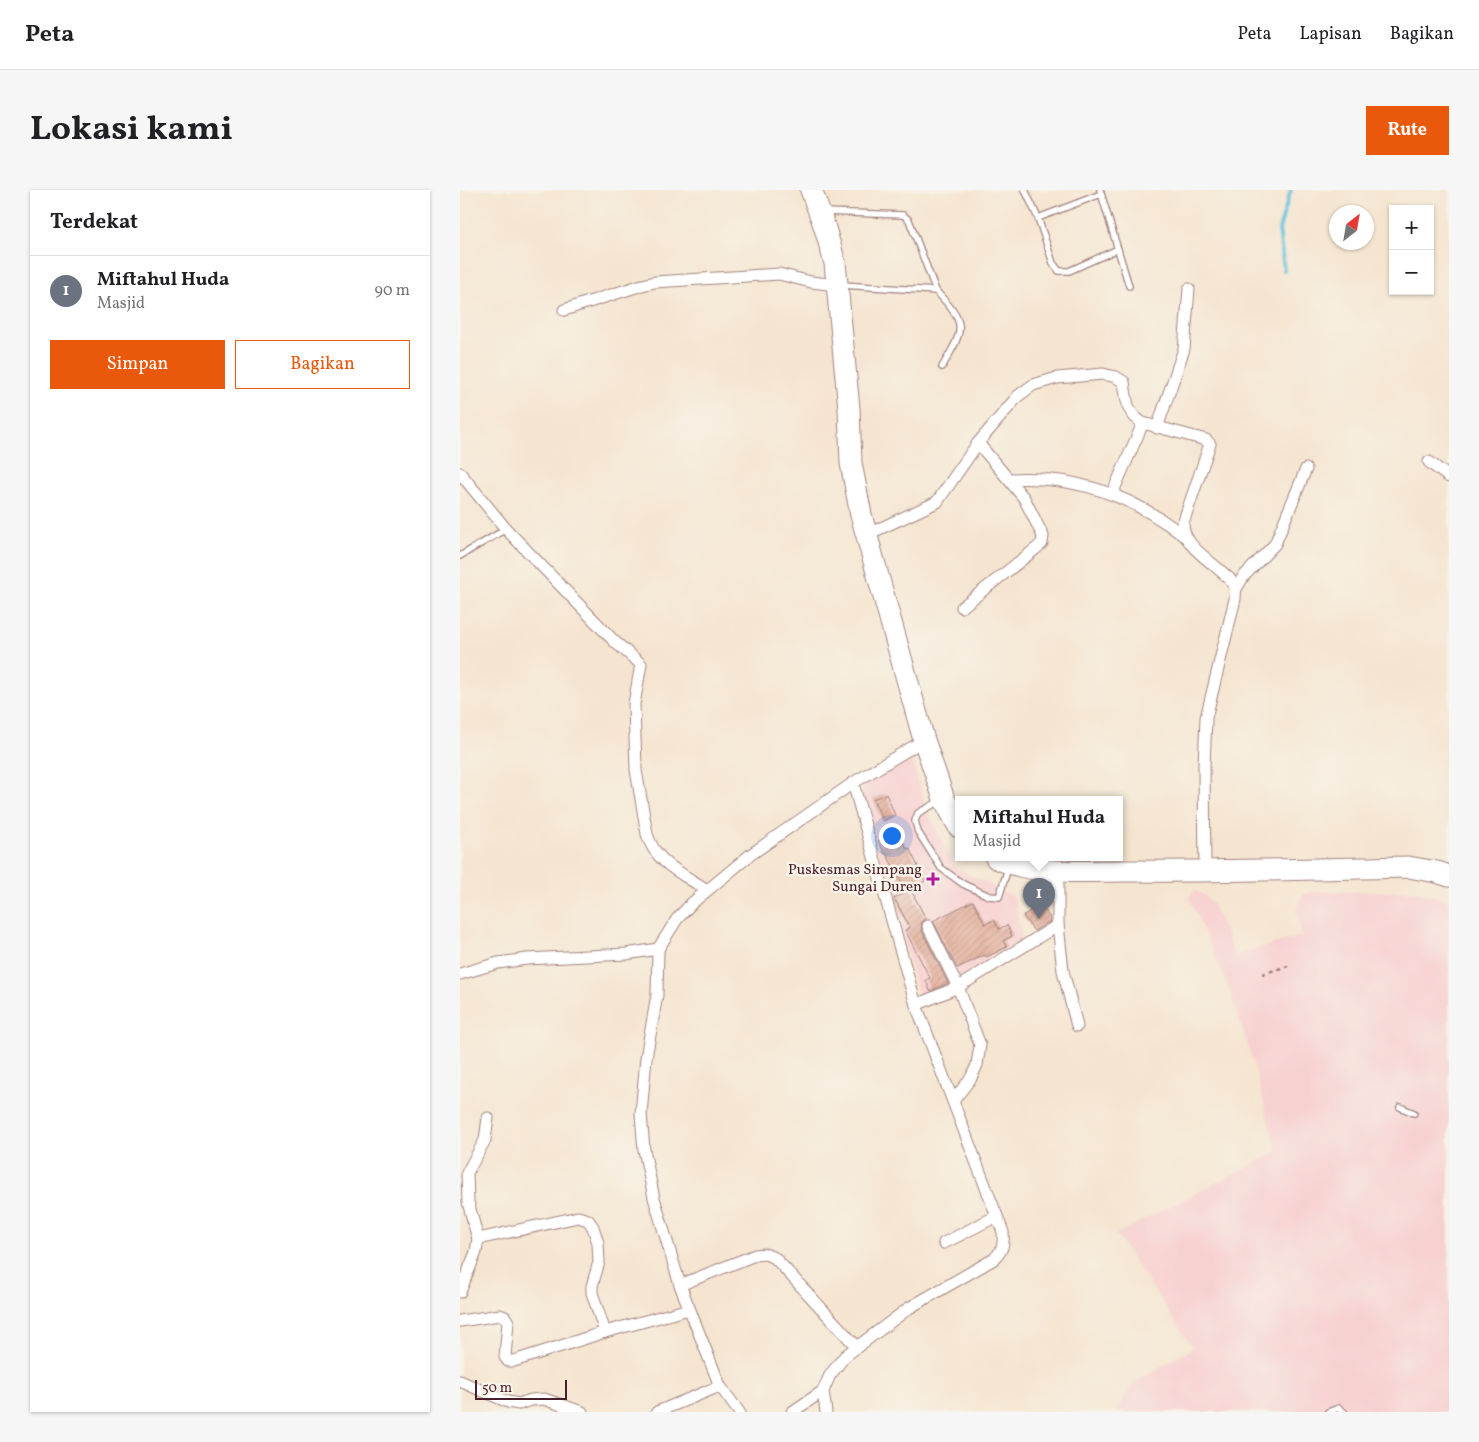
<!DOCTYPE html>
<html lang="id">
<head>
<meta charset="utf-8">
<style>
	body { margin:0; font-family:Vollkorn,serif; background:#f6f6f6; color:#202124 }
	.controls { position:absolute; right:15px; top:15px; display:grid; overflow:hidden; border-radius:0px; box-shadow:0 1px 4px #0004 }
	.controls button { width:45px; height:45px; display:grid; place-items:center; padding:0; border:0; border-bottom:1px solid #e0e0e0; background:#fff; color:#202124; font:25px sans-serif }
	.compass { position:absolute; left:869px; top:15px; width:45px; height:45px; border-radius:50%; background:#fff; box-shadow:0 1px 4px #0004; rotate:31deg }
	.scale { position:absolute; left:15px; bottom:12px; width:92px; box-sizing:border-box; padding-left:5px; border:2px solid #4a1f2b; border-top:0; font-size:14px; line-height:18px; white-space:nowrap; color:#4a1f2b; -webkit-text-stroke:4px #f7f3e8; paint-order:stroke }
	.you { position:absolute; left:431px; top:645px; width:18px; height:18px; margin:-12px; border:4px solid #fff; border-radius:50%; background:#1a73e8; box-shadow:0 0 0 8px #1a73e833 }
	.badge { display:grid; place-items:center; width:32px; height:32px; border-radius:50%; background:#ea580c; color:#fff; font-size:16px; font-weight:700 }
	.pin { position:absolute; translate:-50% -41px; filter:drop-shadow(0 1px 2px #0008) }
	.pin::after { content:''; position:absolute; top:26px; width:18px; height:15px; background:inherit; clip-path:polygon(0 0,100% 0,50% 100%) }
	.popup { position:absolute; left:495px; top:606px; width:168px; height:65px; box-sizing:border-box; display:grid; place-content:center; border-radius:0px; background:#fff; filter:drop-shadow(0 1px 4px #0005); font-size:16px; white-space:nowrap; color:#757577 }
	.popup b { font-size:19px; color:#202124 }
	.popup::after { content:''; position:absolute; left:50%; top:100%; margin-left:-10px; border:10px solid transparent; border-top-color:#fff }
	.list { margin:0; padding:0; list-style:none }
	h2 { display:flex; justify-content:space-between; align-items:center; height:65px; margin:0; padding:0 20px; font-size:21px }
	h2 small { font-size:16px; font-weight:400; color:#757577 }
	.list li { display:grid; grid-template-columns:32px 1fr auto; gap:15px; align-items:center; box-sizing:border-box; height:70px; padding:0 20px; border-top:1px solid #e0e0e0 }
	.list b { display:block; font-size:19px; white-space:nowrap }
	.list p { margin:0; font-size:16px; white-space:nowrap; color:#757577 }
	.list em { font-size:16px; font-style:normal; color:#757577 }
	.actions { display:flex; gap:10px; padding:15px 20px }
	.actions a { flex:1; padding:11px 0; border:1px solid #ea580c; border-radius:0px; text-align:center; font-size:18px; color:#ea580c }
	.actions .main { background:#ea580c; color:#fff }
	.map { position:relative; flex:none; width:989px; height:1222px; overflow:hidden; border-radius:0px }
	header { display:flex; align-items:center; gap:30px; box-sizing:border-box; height:70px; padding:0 25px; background:#fff; border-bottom:1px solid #e0e0e0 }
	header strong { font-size:24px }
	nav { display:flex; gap:28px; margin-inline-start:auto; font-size:18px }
	.intro { display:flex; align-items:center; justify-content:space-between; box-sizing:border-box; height:120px; padding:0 30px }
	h1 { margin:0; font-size:35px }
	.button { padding:12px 22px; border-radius:0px; background:#ea580c; color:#fff; font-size:18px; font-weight:700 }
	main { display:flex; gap:30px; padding:0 30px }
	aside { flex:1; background:#fff; border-radius:0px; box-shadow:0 1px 4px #0004 }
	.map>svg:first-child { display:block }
	.built { fill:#f7d0d0 }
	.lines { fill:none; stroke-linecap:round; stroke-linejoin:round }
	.stream { stroke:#5dbfdc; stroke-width:4 }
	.building { fill:url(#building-hatch) }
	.lane-casing { stroke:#a0827e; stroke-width:8 }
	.street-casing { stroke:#a0827e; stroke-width:13 }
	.highway-casing { stroke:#a0827e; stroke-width:23 }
	.path { stroke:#a0827e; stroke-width:2.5; stroke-dasharray:4 4; stroke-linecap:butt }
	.lane { stroke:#fff; stroke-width:5.5 }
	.street { stroke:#fff; stroke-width:11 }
	.highway { stroke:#fff; stroke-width:21 }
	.poi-dot { fill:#b5179e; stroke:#f7f3e8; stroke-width:2 }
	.labels { text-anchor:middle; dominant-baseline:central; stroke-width:5; stroke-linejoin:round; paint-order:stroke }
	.poi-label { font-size:15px; fill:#4a1f2b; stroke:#f7f3e8; text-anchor:end }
</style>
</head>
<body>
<header>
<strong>Peta</strong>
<nav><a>Peta</a><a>Lapisan</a><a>Bagikan</a></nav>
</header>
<div class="intro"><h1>Lokasi kami</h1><a class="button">Rute</a></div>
<main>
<aside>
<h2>Terdekat<small></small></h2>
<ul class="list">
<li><span class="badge" style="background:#6b7280">1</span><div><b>Miftahul Huda</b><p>Masjid</p></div><em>90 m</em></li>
</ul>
<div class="actions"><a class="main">Simpan</a><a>Bagikan</a></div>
</aside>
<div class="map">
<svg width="989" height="1222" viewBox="0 0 989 1222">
	<defs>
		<pattern id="building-hatch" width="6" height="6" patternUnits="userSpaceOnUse" patternTransform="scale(1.25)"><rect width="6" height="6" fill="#e3aa97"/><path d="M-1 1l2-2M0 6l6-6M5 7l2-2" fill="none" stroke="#ba8a7b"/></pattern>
	</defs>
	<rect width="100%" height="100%" fill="#f7f3e8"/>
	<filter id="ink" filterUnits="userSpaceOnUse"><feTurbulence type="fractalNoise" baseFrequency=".02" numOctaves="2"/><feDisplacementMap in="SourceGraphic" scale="10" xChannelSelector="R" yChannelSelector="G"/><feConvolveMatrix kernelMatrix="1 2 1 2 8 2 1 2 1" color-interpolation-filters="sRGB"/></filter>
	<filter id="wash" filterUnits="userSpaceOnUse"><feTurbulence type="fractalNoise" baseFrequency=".0096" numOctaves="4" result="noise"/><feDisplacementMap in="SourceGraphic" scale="20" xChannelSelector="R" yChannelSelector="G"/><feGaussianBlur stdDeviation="1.12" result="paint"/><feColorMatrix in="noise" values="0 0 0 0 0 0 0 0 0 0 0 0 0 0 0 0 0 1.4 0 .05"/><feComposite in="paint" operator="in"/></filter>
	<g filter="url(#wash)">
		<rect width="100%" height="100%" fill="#f5e5d0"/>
		<g class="built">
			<path d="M450,563L466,619L496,678L554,707L562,751L495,797L460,810L403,607V597L410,587Z"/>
			<path d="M734,700L744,705L753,714L775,765L842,746L836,720L843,704L851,702L954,701L974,706L989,712V1222H655L673,1194L733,1158L656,1044L817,962L788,855L769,798L729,707Z"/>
		</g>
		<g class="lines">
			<path class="stream" d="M824,80L819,39L831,0"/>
		</g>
		<g id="blocks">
			<g class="building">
				<path d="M426,604L435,625L423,631L413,609Z"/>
				<path d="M437,641L447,659L449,658L465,691L446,701L426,663L425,664L418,651Z"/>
				<path d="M451,700L466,729L462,732L461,739L488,793L470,801L466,790L470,788L445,740L450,738L434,708Z"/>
				<path d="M513,711L525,734L534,730L539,739L547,735L552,746L543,751L547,757L526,767L525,765L497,778L473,731Z"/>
				<path d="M580,713L590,728V731L574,741L563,726Z"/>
			</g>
		</g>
	</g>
	<g filter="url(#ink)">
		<use href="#blocks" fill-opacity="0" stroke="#a0827e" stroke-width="1"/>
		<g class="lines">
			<g class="lane-casing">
				<g id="lane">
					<path d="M565,0L578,28L593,73L599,81H609L658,59"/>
					<path d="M640,0L669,96"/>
					<path d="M364,22L443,25L449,30L476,101L382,95"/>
					<path d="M578,28L641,4"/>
					<path d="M476,101C507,134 505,138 482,177"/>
					<path d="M0,366L46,339"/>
					<path d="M480,611L458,623L455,631L458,642L481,678L503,694L529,706L539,707L548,678"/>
					<path d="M940,917L954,923"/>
					<path d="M868,1222L879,1218L884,1222"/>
				</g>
			</g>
			<g class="street-casing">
				<g id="street">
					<path d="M104,120L182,95L195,92L319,84L351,92L377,95"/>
					<path d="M697,238L724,159L729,99"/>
					<path d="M969,272L989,287"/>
					<path d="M0,283L46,339L155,452L181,474L174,514L176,580L187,644C195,673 223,684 247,700"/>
					<path d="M550,289C616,285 673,306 724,346"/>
					<path d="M652,304L683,233"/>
					<path d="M406,345L477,312L518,253L558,206L573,195L597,188L643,184L656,187L664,192C667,211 666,223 683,233L746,250L750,254L723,333C722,354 748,369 763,383C768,387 773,391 775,398C776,401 775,405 775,409L746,528L744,576L745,682"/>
					<path d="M776,399L783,387L815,354L846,279"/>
					<path d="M502,417L578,357L582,353L583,346L564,308L518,253"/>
					<path d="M598,680V735L603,781L617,836"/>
					<path d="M468,736L498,797L520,855L517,875L511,888L493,911"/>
					<path d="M198,759L197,805L186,868L181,924L184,960L194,1008L220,1095L260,1196L279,1222"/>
					<path d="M0,784L38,773L67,769L166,764L198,759L217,729L232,713L290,665L393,593L464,550"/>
					<path d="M456,815L498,797L598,735"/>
					<path d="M18,1049L8,1012L7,983L25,950L28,928"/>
					<path d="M484,1053L537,1026"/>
					<path d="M220,1095L295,1065L305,1064L315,1068L397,1157"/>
					<path d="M0,1102L16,1062L18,1049L118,1027L128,1030L133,1037L138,1053L139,1072L132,1096V1103L145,1142"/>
					<path d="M0,1131L40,1125L45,1127L48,1132L45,1167L48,1171H54L145,1142L229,1119"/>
					<path d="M0,1191L48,1212L59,1214L71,1210L84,1209L122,1222"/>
					<path d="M197,1222L260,1196"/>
					<path d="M332,1222L363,1201"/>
					<path d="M366,1222L363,1201L370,1185L385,1166L449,1118L534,1069C543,1060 544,1054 543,1042L456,815L393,593"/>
				</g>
			</g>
			<g class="highway-casing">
				<g id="highway">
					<path d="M351,0L364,35L375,73L389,219L391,273L401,325L464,550L484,609L499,637"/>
					<path d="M536,668C576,686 623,681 667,681C760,682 854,679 948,677L977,682L989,686"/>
				</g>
			</g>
			<path class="path" d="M802,784L828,776"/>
			<use href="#lane" class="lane"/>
			<use href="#street" class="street"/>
			<use href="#highway" class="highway"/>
		</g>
	</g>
	<path class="poi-dot" d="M470.5 681.5h5v5h5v5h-5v5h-5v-5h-5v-5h5z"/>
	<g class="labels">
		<g class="poi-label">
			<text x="462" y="680">Puskesmas Simpang<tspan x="462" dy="17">Sungai Duren</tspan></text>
		</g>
	</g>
</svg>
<div class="controls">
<button>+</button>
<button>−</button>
</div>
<svg class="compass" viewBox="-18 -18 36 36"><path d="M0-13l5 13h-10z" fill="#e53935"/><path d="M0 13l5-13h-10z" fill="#757577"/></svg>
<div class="scale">50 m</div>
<div class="you"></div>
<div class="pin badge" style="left:579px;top:729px;background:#6b7280">1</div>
<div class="popup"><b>Miftahul Huda</b>Masjid</div>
</div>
</main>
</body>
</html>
